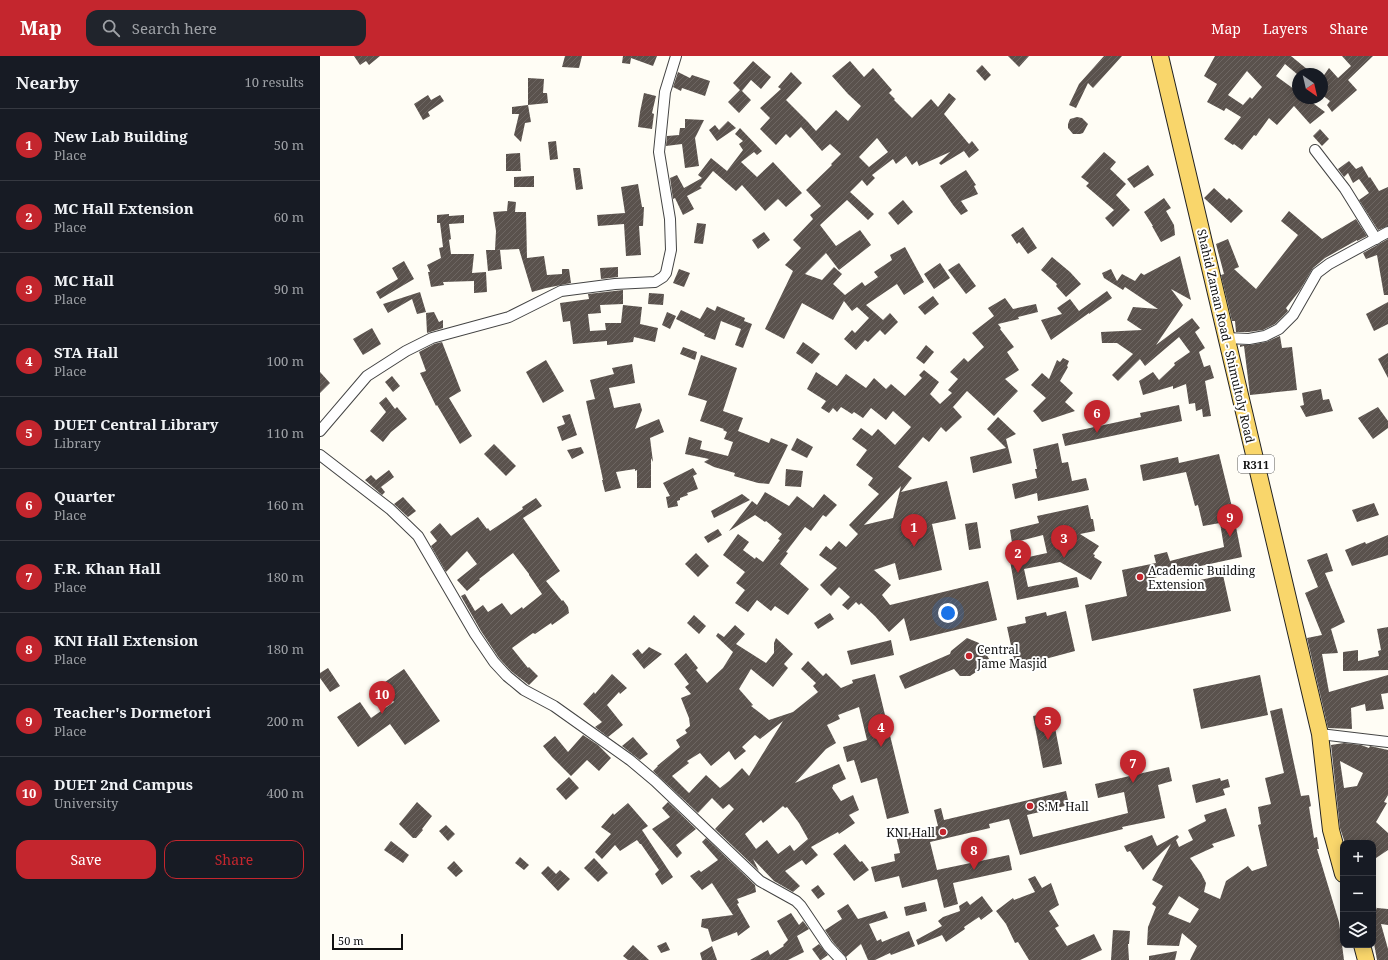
<!DOCTYPE html>
<html lang="en">
<head>
<meta charset="utf-8">
<style>
	body { margin:0; font-family:"Noto Serif",serif; background:#20242c; color:#f1f3f6 }
	.controls { position:absolute; right:12px; bottom:12px; display:grid; overflow:hidden; border-radius:8px; box-shadow:0 2px 10px #0003 }
	.controls button { width:36px; height:36px; display:grid; place-items:center; padding:0; border:0; border-bottom:1px solid #363941; background:#171b24; color:#f1f3f6; font:20px sans-serif }
	.compass { position:absolute; left:972px; top:12px; width:36px; height:36px; border-radius:50%; background:#171b24; box-shadow:0 2px 10px #0003; rotate:146deg }
	.scale { position:absolute; left:12px; bottom:10px; width:71px; box-sizing:border-box; padding-left:4px; border:2px solid #111; border-top:0; font-size:11px; line-height:14px; white-space:nowrap; color:#111; -webkit-text-stroke:3px #fff; paint-order:stroke }
	.you { position:absolute; left:628px; top:557px; width:14px; height:14px; margin:-10px; border:3px solid #fff; border-radius:50%; background:#1a73e8; box-shadow:0 0 0 6px #1a73e833 }
	.badge { display:grid; place-items:center; width:26px; height:26px; border-radius:50%; background:#c4262e; color:#fff; font-size:13px; font-weight:700 }
	.pin { position:absolute; translate:-50% -33px; filter:drop-shadow(0 1px 2px #0008) }
	.pin::after { content:''; position:absolute; top:21px; width:14px; height:12px; background:inherit; clip-path:polygon(0 0,100% 0,50% 100%) }
	.list { margin:0; padding:0; list-style:none }
	h2 { display:flex; justify-content:space-between; align-items:center; height:52px; margin:0; padding:0 16px; font-size:17px }
	h2 small { font-size:13px; font-weight:400; color:#9ea1a6 }
	.list li { display:grid; grid-template-columns:26px 1fr auto; gap:12px; align-items:center; box-sizing:border-box; height:72px; padding:0 16px; border-top:1px solid #363941 }
	.list b { display:block; font-size:15px; white-space:nowrap }
	.list p { margin:0; font-size:13px; white-space:nowrap; color:#9ea1a6 }
	.list em { font-size:13px; font-style:normal; color:#9ea1a6 }
	.actions { display:flex; gap:8px; padding:12px 16px }
	.actions a { flex:1; padding:9px 0; border:1px solid #c4262e; border-radius:12px; text-align:center; font-size:14px; color:#c4262e }
	.actions .main { background:#c4262e; color:#fff }
	.icon { flex:none; width:22px; height:22px; fill:none; stroke:currentColor; stroke-width:2; stroke-linecap:round; stroke-linejoin:round }
	.map { position:relative; flex:none; width:1068px; height:904px; overflow:hidden }
	header { display:flex; align-items:center; gap:24px; box-sizing:border-box; height:56px; padding:0 20px; background:#c4262e; color:#fff }
	header strong { font-size:19px }
	nav { display:flex; gap:22px; margin-inline-start:auto; font-size:14px }
	.search { width:280px; height:36px; background:#20242c; display:flex; align-items:center; gap:10px; box-sizing:border-box; padding:0 14px; border-radius:12px; color:#9ea1a6; font-size:15px }
	main { display:flex }
	aside { flex:1; background:#171b24 }
	.map>svg:first-child { display:block }
	.building { fill:url(#building-hatch); fill-rule:evenodd }
	.lines { fill:none; stroke-linecap:round; stroke-linejoin:round }
	.minor-casing { stroke:#444; stroke-width:12 }
	.primary-casing { stroke:#222; stroke-width:18 }
	.minor { stroke:#fff; stroke-width:10 }
	.primary { stroke:#f9d66b; stroke-width:16 }
	.poi-dot { fill:#c4262e; stroke:#fff; stroke-width:1.5 }
	.labels { text-anchor:middle; dominant-baseline:central; stroke-width:4; stroke-linejoin:round; paint-order:stroke }
	.shield { fill:#fff; stroke:#585858; stroke-width:1 }
	.shield-label { font-size:11px; font-weight:bold; fill:#111 }
	.street-label { font-size:12px; fill:#111; stroke:#fff }
	.poi-label { font-size:12px; fill:#111; stroke:#fff; text-anchor:start }
</style>
</head>
<body>
<header>
<strong>Map</strong>
<div class="search"><svg class="icon" aria-label="search" viewBox="0 0 24 24"><circle cx="10" cy="10" r="6"/><path d="M15 15l6 6"/></svg>Search here</div>
<nav><a>Map</a><a>Layers</a><a>Share</a></nav>
</header>
<main>
<aside>
<h2>Nearby<small>10 results</small></h2>
<ul class="list">
<li><span class="badge">1</span><div><b>New Lab Building</b><p>Place</p></div><em>50 m</em></li>
<li><span class="badge">2</span><div><b>MC Hall Extension</b><p>Place</p></div><em>60 m</em></li>
<li><span class="badge">3</span><div><b>MC Hall</b><p>Place</p></div><em>90 m</em></li>
<li><span class="badge">4</span><div><b>STA Hall</b><p>Place</p></div><em>100 m</em></li>
<li><span class="badge">5</span><div><b>DUET Central Library</b><p>Library</p></div><em>110 m</em></li>
<li><span class="badge">6</span><div><b>Quarter</b><p>Place</p></div><em>160 m</em></li>
<li><span class="badge">7</span><div><b>F.R. Khan Hall</b><p>Place</p></div><em>180 m</em></li>
<li><span class="badge">8</span><div><b>KNI Hall Extension</b><p>Place</p></div><em>180 m</em></li>
<li><span class="badge">9</span><div><b>Teacher's Dormetori</b><p>Place</p></div><em>200 m</em></li>
<li><span class="badge">10</span><div><b>DUET 2nd Campus</b><p>University</p></div><em>400 m</em></li>
</ul>
<div class="actions"><a class="main">Save</a><a>Share</a></div>
</aside>
<div class="map">
<svg width="1068" height="904" viewBox="0 0 1068 904">
	<defs>
		<pattern id="building-hatch" width="6" height="6" patternUnits="userSpaceOnUse"><rect width="6" height="6" fill="#5a524d"/><path d="M-1 1l2-2M0 6l6-6M5 7l2-2" fill="none" stroke="#6d6662"/></pattern>
	</defs>
	<rect width="100%" height="100%" fill="#fffdf5"/>
	<g class="building">
		<path d="M34,0H60L49,9L46,5L40,9Z"/>
		<path d="M245,0H262L259,12L242,11Z"/>
		<path d="M303,0H337L333,10L311,2L310,8L302,7Z"/>
		<path d="M688,0H709L699,11Z"/>
		<path d="M784,0H802L773,32L768,27L756,52L749,49L759,28Z"/>
		<path d="M895,0H971L993,18H977L965,8L956,20L978,36V42H986L1005,56L990,68L974,50L957,69L949,62L936,80L934,79L922,94L914,88L913,89L904,83L921,61L906,52L904,55L887,46L897,28L884,20ZM927,15L942,31L932,43L930,41L923,49L908,39Z"/>
		<path d="M1022,0H1053L1028,24L1037,34L1012,56L1007,49L1010,45L1002,39V22L1009,12L1018,22L1031,10Z"/>
		<path d="M433,5L451,21L441,33L431,24L422,35L431,44L419,57L408,46L420,34L413,27Z"/>
		<path d="M530,5L544,21L553,12L572,34L569,37L575,43L574,44L592,62L611,43L618,51L629,37L636,43L624,58L649,88L652,85L659,94L649,102L644,95L621,109L619,107L630,96L599,110L597,105L592,109L586,100L576,108L573,103L552,119L555,122L547,130L542,124L530,136L554,158L548,164L527,144L500,169L516,190L540,174L551,189L519,214L506,197L485,218L502,224L514,211L522,218L513,228L525,239L542,226L545,230L558,221L554,216L572,204L570,199L585,191L604,226L584,239L577,228L546,249L563,264L570,257L578,266L565,279L560,274L548,286L545,284L536,294L524,283L532,274L535,277L549,262L537,251L532,255L524,245L513,264L482,247L464,283L445,273L473,215L465,209L481,192L473,184L493,163L490,159L501,150L486,134L512,109L511,108L521,98L510,88L502,95L481,71L470,82L466,78L456,89L440,73L450,62L440,52L461,33L458,31L471,16L482,27L466,44L488,66L496,75L516,54L528,65L541,50L528,38L512,20ZM557,82L568,96L549,111L539,101Z"/>
		<path d="M662,9L671,19L665,25L656,15Z"/>
		<path d="M358,16L370,22L372,19L390,25L385,40L362,32L361,35L353,31Z"/>
		<path d="M208,22L224,23L223,37H227L228,47L208,49Z"/>
		<path d="M324,37L336,40L332,57L334,58L332,73L318,71L320,56Z"/>
		<path d="M108,39L111,44L120,39L124,45L108,56L110,60L103,64L94,48Z"/>
		<path d="M208,49L211,66L205,67L201,86L194,79L199,58H192V51Z"/>
		<path d="M757,61L762,62L768,68L763,77L760,78H753L748,72V68L750,63Z"/>
		<path d="M365,63L384,64L375,82L379,110L365,112L362,88L346,90L347,80L359,79L360,72H365Z"/>
		<path d="M408,65L416,72L397,85L389,74L395,69L399,74Z"/>
		<path d="M420,72L442,95L437,99L434,96L421,106L437,121L453,106L482,137L466,151L458,143L445,155L422,129L416,135L393,115L380,131L382,132L367,140L374,153L363,159L355,142L353,143L350,122L357,119L364,132L382,122L378,119L391,102L407,115L423,94L419,88L423,85L415,78Z"/>
		<path d="M1000,73L1009,83L1002,90L993,80Z"/>
		<path d="M236,85L238,103L230,104L228,86Z"/>
		<path d="M784,96L796,106L790,113L806,128L796,139L810,154L793,171L785,162L794,154L766,130L769,127L761,121Z"/>
		<path d="M200,97L201,115H186V98Z"/>
		<path d="M1029,105L1036,113L1042,110L1049,122L1050,121L1059,135L1068,131V170L1058,174L1039,144L1049,137L1039,123L1033,127L1028,117L1024,121L1018,113Z"/>
		<path d="M828,109L834,119L814,132L807,123Z"/>
		<path d="M253,112H260L263,133L256,134Z"/>
		<path d="M646,114L656,129L654,130L658,138L641,145L648,155L641,159L633,149L620,130Z"/>
		<path d="M214,120V131H194V121Z"/>
		<path d="M318,128L322,151H324L323,170H319L321,199L306,200L304,168L278,170L277,159L305,157L301,131Z"/>
		<path d="M894,132L907,144L909,142L923,155L911,167L884,142Z"/>
		<path d="M844,142L851,152L846,155L854,169L855,179L841,186L832,170H833L824,156Z"/>
		<path d="M583,144L593,156L578,169L568,157Z"/>
		<path d="M188,145L196,146L195,156H206L207,202L224,200L227,219L242,218V213H249L251,227L226,232L212,236L199,193L175,194L176,175L173,156L187,155Z"/>
		<path d="M969,155L1002,183L1036,163L1047,180L1037,185V184L1005,202L993,212L980,234L966,252L968,255L955,268L943,274L929,276H916L915,265H912L901,219L904,218L896,188L908,183L919,211L914,213L936,233L978,179L961,165Z"/>
		<path d="M129,158V160L144,159V167L129,168L131,183L129,184L131,198H154L152,217L166,216L167,236L154,237V225L123,226L124,229L111,231L108,216H110L107,209L121,202L119,192L123,191L120,167H117V159Z"/>
		<path d="M377,167L386,168L383,188L374,187Z"/>
		<path d="M703,171L717,192L708,198L699,186L697,188L691,179Z"/>
		<path d="M444,176L450,184L438,193L432,184Z"/>
		<path d="M1068,183V239H1064L1057,199L1046,203L1043,197Z"/>
		<path d="M166,194H180L182,213L168,215Z"/>
		<path d="M860,200L871,244L851,233L863,249L836,289L872,262L880,272L875,276L885,292L879,296L884,311L890,309L894,322L885,325L891,360L883,361L882,353L876,355L875,347L869,348L866,328L853,333V330L823,339L819,325L833,316L839,324L855,309L854,307L870,296L859,281L825,310L820,303L798,325L792,319L813,298L797,287H782L781,276L822,274L807,264L813,251L838,253L805,231L803,234L784,222L782,217L791,213L797,225L802,218L815,225L821,217L824,219Z"/>
		<path d="M732,201L750,216L761,228L746,241L736,230L737,228L721,214Z"/>
		<path d="M84,205L94,223L60,243L56,236L78,223L72,212Z"/>
		<path d="M620,207L630,222L614,233L604,218Z"/>
		<path d="M639,207L656,230L646,238L628,214Z"/>
		<path d="M298,211V221L281,223L280,212Z"/>
		<path d="M359,213L370,217L364,231L353,227Z"/>
		<path d="M303,234V248L280,249L281,257L268,258L270,275L286,274L285,267H301L303,249L322,251L320,268L338,272L335,286L314,281L313,286L287,289V285L253,288L250,265L243,266L240,247L269,243L268,238Z"/>
		<path d="M787,235L792,242L769,258V257L731,284L721,264L742,258L737,252L750,243L759,255Z"/>
		<path d="M100,236L106,256L97,258L92,243L68,257L63,248Z"/>
		<path d="M329,237L344,238L343,249L328,248Z"/>
		<path d="M613,240L619,248L605,259L598,251Z"/>
		<path d="M685,242L693,253L716,248L718,256L698,261L699,263L678,268L681,272L680,273L694,291L687,296L699,314L685,323L698,335L674,360L647,335L633,351L642,361L626,376L621,371L609,386L603,381L578,411L592,422L581,436L627,425L636,463L612,468L622,514L579,524L575,507L554,514L571,529L562,539L570,549L668,525L677,564L590,585L584,562L569,576L555,560L541,547L539,549L536,546L528,554L522,549L530,541L519,531L511,540L500,529L517,512L499,499L506,490L511,494L519,485L526,491L538,478L529,469L559,438L548,429L553,422L536,409L547,394L532,383L541,372L552,380L558,373L575,389L591,371L573,355L566,364L551,352L543,362L534,356L532,358L521,351L517,356L513,352L509,357L501,352L506,345L487,333L496,316L517,330L526,318L546,332L554,322L566,333L571,328L585,340L602,322L599,319L604,314L619,326L610,338L620,348L632,337L628,334L638,323L630,316L644,302L648,306L664,291L652,277L674,260L668,252ZM581,430L573,462L544,469Z"/>
		<path d="M1068,246V268L1054,275L1046,258Z"/>
		<path d="M397,250L425,262L424,265L432,268L423,292L415,289L421,273L401,265L395,284L384,280L385,278L356,263L361,254L380,263L387,251L395,255Z"/>
		<path d="M114,256L119,266L123,264V272L107,277L106,257Z"/>
		<path d="M347,256L356,260L350,273L342,269Z"/>
		<path d="M52,272L61,288L43,299L33,283Z"/>
		<path d="M960,280L962,292L972,291L977,334L930,339L924,290L920,291V289H930L946,286Z"/>
		<path d="M122,286L141,335L129,342L152,380L140,388L117,349L116,350L100,317L106,315L99,296L114,288Z"/>
		<path d="M483,286L500,298L492,308L476,297Z"/>
		<path d="M606,289L614,296L604,308L596,302Z"/>
		<path d="M363,291L377,296L375,304L360,298Z"/>
		<path d="M1068,297V322L1058,303Z"/>
		<path d="M381,299L417,312L403,355L423,362L418,375L449,387L451,382L468,389L449,428L438,427L414,420L415,417L394,411L384,406L389,403L365,398L369,381L382,385L380,393L408,400L413,386L404,383L407,376L403,374L404,373L380,365L387,345L368,339Z"/>
		<path d="M743,302L749,305L747,310L748,311L740,325L753,337L745,346L755,355L722,366L713,355L726,342L711,329L722,317L729,323L737,304L740,306Z"/>
		<path d="M226,304L244,335L223,347L206,316Z"/>
		<path d="M312,308L315,327L289,332L294,352L320,347L322,354L315,373L339,363L344,376L330,382L333,406L331,402V432H317V414L315,415V413L296,416L301,432L285,436L282,424H283L266,345L275,343L270,324L294,318L292,312Z"/>
		<path d="M0,316L10,327L0,337Z"/>
		<path d="M72,320L80,330L73,336L65,326Z"/>
		<path d="M1001,333L1003,344L1009,343L1013,355L986,361L980,350L984,349L982,337Z"/>
		<path d="M66,341L75,353L77,351L87,363L71,376L63,386L50,375L66,356L59,347Z"/>
		<path d="M859,349L862,365L745,390L742,378L821,361L820,357Z"/>
		<path d="M1058,351L1068,365V372L1053,383L1038,362Z"/>
		<path d="M250,358L257,379L242,385L237,371L245,368L242,360Z"/>
		<path d="M678,361L696,378L686,383L692,407L653,417L650,401L686,392L667,373Z"/>
		<path d="M477,382L493,391L487,402L471,394Z"/>
		<path d="M738,387L742,407L748,406L752,425L766,422L769,434L718,445L717,437L695,443L692,428L717,422L715,413H717L713,393Z"/>
		<path d="M174,388L196,410L186,420L164,398Z"/>
		<path d="M261,391L264,397L252,403L247,394Z"/>
		<path d="M899,398L912,451L922,501L862,514L836,517L837,521L827,524L830,535L903,519L911,555L772,585L765,549L807,540L802,514L836,507L834,499L847,496L850,505L904,491L900,467L883,470L878,449L875,450L866,416L823,425L820,409L858,401L859,407Z"/>
		<path d="M373,412L377,418L373,420L378,433L367,437L368,439L360,442V444L357,445L358,450L348,452L346,441L350,440L343,427Z"/>
		<path d="M466,413L483,415L481,431L465,430Z"/>
		<path d="M69,414L74,421L61,431L65,436L62,439L45,424L51,419L56,424Z"/>
		<path d="M445,436L469,450L477,440L493,452L504,438L517,449L506,461L503,459L491,475L485,471L466,496L468,497L460,508L489,533L468,559L455,550L451,555L437,544L428,556L415,547L425,534L416,527L425,516L403,499L418,478L429,486L423,494L435,503L436,501L443,506L460,484L458,483L462,478L446,465L445,466L435,459L409,475L432,445L437,449Z"/>
		<path d="M422,438L430,444L394,462L391,455Z"/>
		<path d="M83,441L96,455L88,461L74,448Z"/>
		<path d="M216,442L222,450L203,462L240,515L226,525L242,545L243,544L248,551L249,557L232,569L231,567L215,578L213,577L192,592L208,612L209,611L218,620L209,629L191,615L179,602L161,575L141,540L145,538L155,555L163,549L168,556L182,547L191,559L202,551L203,553L222,538L209,519V518L193,497L159,523L160,524L147,535L137,524L157,508L147,495L126,516L111,490L117,485L110,476L120,467L131,480L158,461L167,473L168,472L170,475L203,453L202,451Z"/>
		<path d="M1054,447L1059,459L1037,466L1032,454Z"/>
		<path d="M768,449L771,463H773L775,475L760,478L779,490L773,498L775,499L774,501L782,506L771,524L740,506L704,513L708,531L757,521L759,531L697,544L690,505L727,497L723,479L692,487L690,474L719,467L717,460Z"/>
		<path d="M657,466L661,492L649,494L645,468Z"/>
		<path d="M398,473L402,479L388,487L384,481Z"/>
		<path d="M1068,479V499L1032,510L1025,494L1045,486L1046,488Z"/>
		<path d="M376,497L389,510L378,521L365,508Z"/>
		<path d="M1007,497L1013,515L1005,517L1025,566L1011,573L1018,597L1002,598L1009,636L1068,619V637L1061,638L1064,653L1046,655L1045,648L1031,652L1032,673L1008,672L987,582L1002,579L985,537L998,531L987,504Z"/>
		<path d="M746,555L755,595L714,606V603L695,608L687,571L706,567L705,561L726,556L727,560Z"/>
		<path d="M510,557L514,563L498,573L494,567Z"/>
		<path d="M374,559L386,570L379,578L367,567Z"/>
		<path d="M415,569L425,578L416,588L446,607L454,597V587L456,582L473,598L464,608L468,612L453,631L431,613L419,633L433,649L431,650L449,664L473,656L498,636L493,630L496,627L481,613L488,605L503,620L506,617L521,632L533,627L532,624L555,618L589,757L567,763L557,722L541,727L534,704L527,706L523,691L547,684L539,651L518,659L520,663L507,669L516,687L506,693L475,727L519,708L526,723L513,729V730L512,732L521,745L533,739L539,754L529,759L535,767L519,778L518,776L491,791L498,799L486,809L482,804L465,815L480,830L473,836L454,825L433,803L439,815L395,773L414,753L409,748L403,753L392,742L378,757L333,715L338,710H337L360,691L356,684L367,677L365,674L370,670L369,662L361,642L371,638L365,631L369,628L354,608L366,597L378,612L376,614L387,627L403,612L413,596L396,580L398,577L404,581ZM463,665L429,720L422,712L409,725L400,732L386,719L369,737L352,720L369,707L367,705L380,697L391,710L409,695L415,704L426,695L422,691L435,679L440,683ZM463,750L465,752L467,751L479,767L488,783L474,795L470,789L458,798L447,784L436,793L425,778L441,764L443,767Z"/>
		<path d="M1068,571V614L1023,615V596L1038,594V605L1059,600L1058,595L1061,594L1057,573Z"/>
		<path d="M647,582L659,587L671,606L650,620H640L634,613L585,633L579,620L630,598L631,595Z"/>
		<path d="M571,584L574,599L531,609L527,595Z"/>
		<path d="M329,591L342,598L324,613L312,598L318,593L322,598Z"/>
		<path d="M8,612L20,630L10,636L0,622V617Z"/>
		<path d="M84,613L120,665L85,689L70,668L38,691L17,661L40,646L51,662L74,646L62,628Z"/>
		<path d="M292,618L307,632L300,638L299,636L287,649L303,669L288,681L275,671L282,666L263,648L274,636L275,638Z"/>
		<path d="M940,619L948,659L881,673L873,633Z"/>
		<path d="M962,652L981,740L989,739L991,750L989,751L994,782L997,781L999,793H997L1019,866L1024,904H870L877,890L862,877L859,890L827,889L828,871L836,851L832,848L843,830L832,824L851,788L823,814L810,795L807,796L804,790L832,779L837,790L857,779L859,781L856,784L859,791L873,784L868,774L886,765L884,759L906,752L915,780L892,788L894,791L870,802L881,817L886,827L884,836L900,843L906,825L928,810L932,815L947,810L938,769L941,768L938,751L951,748L945,722L964,717L950,655ZM859,840L879,853L870,867L848,858Z"/>
		<path d="M732,656L742,708L723,712L713,660Z"/>
		<path d="M263,679L278,689L291,702L279,715L267,704L251,720L232,701L223,690L235,680L248,696Z"/>
		<path d="M313,681L328,698L320,704L302,690Z"/>
		<path d="M1024,687L1041,689L1049,692L1050,690L1068,694V739L1064,746L1067,747L1056,766L1068,777V794L1053,804V787H1025L1020,772L1011,689ZM1020,705L1043,717L1037,730L1024,732Z"/>
		<path d="M849,711L852,725L838,729L845,762L802,771L803,773L700,799L689,763L669,768L670,772L610,786L617,814L689,799L692,814L633,827L638,848L624,852L617,823L582,832L579,820L555,826L551,811L575,805L574,798L580,797L576,780L618,770L614,754L621,752L624,764L746,735L749,749L707,759L713,781L808,757L804,736L778,742L775,728Z"/>
		<path d="M249,721L259,732L246,744L236,733Z"/>
		<path d="M900,722L901,725L908,723L910,731L903,733L905,739L876,747L872,729Z"/>
		<path d="M97,746L112,760L102,773L103,774L96,782H93L79,768Z"/>
		<path d="M348,746L376,773L356,789L362,797L357,802L332,773L350,761L342,752Z"/>
		<path d="M308,747L328,770L322,774L353,821L342,829L335,818L339,814L321,788H320L317,784L300,795L295,789L282,803L275,796L291,778L281,771L293,757L294,759Z"/>
		<path d="M126,769L135,778L128,785L119,775Z"/>
		<path d="M386,782L435,829L436,836L417,843L419,847L417,848L430,871L418,880L417,876L392,886L388,873L381,871L382,863L413,859L392,827L382,834L370,820L379,814L381,816L398,804L382,786Z"/>
		<path d="M71,785L89,799L83,807L64,794Z"/>
		<path d="M525,788L540,806L542,805L549,814L534,825L513,798Z"/>
		<path d="M200,801L209,809L204,814L195,807Z"/>
		<path d="M274,802L288,817L278,826L264,812Z"/>
		<path d="M134,805L143,815L136,821L127,812Z"/>
		<path d="M228,810L236,818L240,814L250,823L238,835L221,817Z"/>
		<path d="M715,820L722,832L731,827L739,849L729,855L739,870L735,872L747,890L774,878L782,894L760,904H709L698,886L695,887L686,868L676,855L693,842L694,844L715,836L708,823Z"/>
		<path d="M498,829L505,838L498,843L491,834Z"/>
		<path d="M662,840L673,855L661,864L659,861L644,871L645,873L626,886L622,879L598,889L596,884L622,870L618,865L623,861L640,855L639,850L647,845L650,849Z"/>
		<path d="M605,846L607,855L586,860L584,851Z"/>
		<path d="M528,848L538,863L565,855L568,862L549,868L557,885L561,883L562,886L589,875L595,890L571,899L570,897L555,904H548L541,888L526,901L513,886L505,874L522,863L517,855Z"/>
		<path d="M1057,851V852L1068,853V869L1061,868L1068,893V904H1057L1053,882V863Z"/>
		<path d="M471,857L479,869L483,865L489,873L477,880L484,896L468,904H430L448,894L450,899L464,890L463,889L468,884L457,865Z"/>
		<path d="M793,874L810,875L809,888H808L809,904H791Z"/>
		<path d="M346,886L350,894L341,897L337,890Z"/>
		<path d="M499,888L508,899L501,904H500L492,893Z"/>
		<path d="M313,889L329,904H308L303,900Z"/>
		<path d="M392,890L397,904H382L380,897Z"/>
		<path d="M857,895L855,904H829V900Z"/>
	</g>
	<g class="lines">
		<g class="minor-casing">
			<g id="minor">
				<path d="M995,94L1025,133L1056,183"/>
				<path d="M906,282L929,283L945,280L959,273L973,259L997,217L1009,208L1068,176"/>
				<path d="M0,375L47,320L86,295L112,282L189,261L241,235L295,228L335,226L343,221L346,217L351,194L350,163L339,96L345,36L356,0"/>
				<path d="M0,399L70,453L98,480L155,578L174,606L187,620L204,634L234,650L310,704L335,725L440,825L476,845L481,850L508,890L521,904"/>
				<path d="M1000,678L1068,686"/>
			</g>
		</g>
		<g class="primary-casing">
			<g id="primary">
				<path d="M840,0L1000,678L1011,774L1023,818"/>
				<path d="M1042,889L1046,904"/>
			</g>
		</g>
		<use href="#minor" class="minor"/>
		<use href="#primary" class="primary"/>
	</g>
	<g class="poi-dot">
		<circle cx="820" cy="521" r="4"/>
		<circle cx="649" cy="600" r="4"/>
		<circle cx="710" cy="750" r="4"/>
		<circle cx="623" cy="776" r="4"/>
	</g>
	<g class="labels">
		<rect class="shield" x="918" y="399" width="36" height="18" rx="3"/>
		<g class="shield-label">
			<text x="936" y="408">R311</text>
		</g>
		<g class="street-label">
			<text transform="translate(906 280) rotate(77)">Shahid Zaman Road - Shimultoly Road</text>
		</g>
		<g class="poi-label">
			<text x="828" y="514">Academic Building<tspan x="828" dy="14">Extension</tspan></text>
			<text x="657" y="593">Central<tspan x="657" dy="14">Jame Masjid</tspan></text>
			<text x="718" y="750">S.M. Hall</text>
			<text x="615" y="776" text-anchor="end">KNI Hall</text>
		</g>
	</g>
</svg>
<div class="controls">
<button>+</button>
<button>−</button>
<button><svg class="icon" aria-label="layers" viewBox="0 0 24 24"><path d="M12 4l9 5-9 5-9-5zM3 14l9 5 9-5"/></svg></button>
</div>
<svg class="compass" viewBox="-18 -18 36 36"><path d="M0-13l5 13h-10z" fill="#e53935"/><path d="M0 13l5-13h-10z" fill="#9ea1a6"/></svg>
<div class="scale">50 m</div>
<div class="you"></div>
<div class="pin badge" style="left:594px;top:491px">1</div>
<div class="pin badge" style="left:698px;top:517px">2</div>
<div class="pin badge" style="left:744px;top:502px">3</div>
<div class="pin badge" style="left:561px;top:691px">4</div>
<div class="pin badge" style="left:728px;top:684px">5</div>
<div class="pin badge" style="left:777px;top:377px">6</div>
<div class="pin badge" style="left:813px;top:727px">7</div>
<div class="pin badge" style="left:654px;top:814px">8</div>
<div class="pin badge" style="left:910px;top:481px">9</div>
<div class="pin badge" style="left:62px;top:658px">10</div>
</div>
</main>
</body>
</html>
